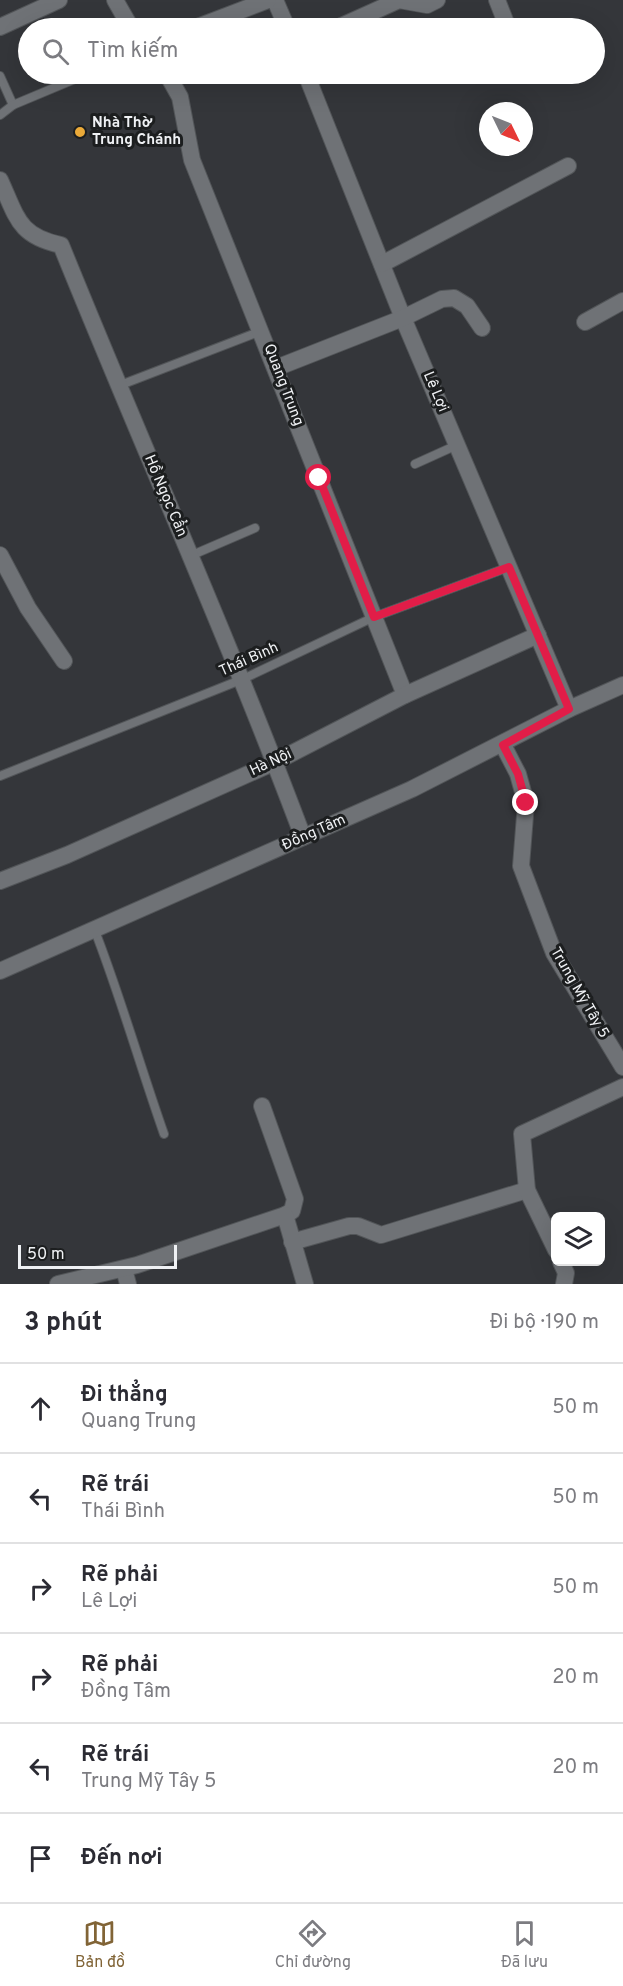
<!DOCTYPE html>
<html lang="vi">
<head>
<meta charset="utf-8">
<style>
	body { margin:0; font-family:Overpass,sans-serif; background:#f2f2f3; color:#2b2b33 }
	.controls { position:absolute; right:18px; bottom:18px; display:grid; overflow:hidden; border-radius:9px; box-shadow:0 6px 24px #0002 }
	.controls button { width:54px; height:54px; display:grid; place-items:center; padding:0; border:0; border-bottom:2px solid #e1e1e2; background:#fff; color:#2b2b33; font:30px sans-serif }
	.compass { position:absolute; left:479px; top:102px; width:54px; height:54px; border-radius:50%; background:#fff; box-shadow:0 6px 24px #0002; rotate:133deg }
	.scale { position:absolute; left:18px; bottom:15px; width:159px; box-sizing:border-box; padding-left:6px; border:3px solid #eff1f4; border-top:0; font-size:16px; line-height:21px; white-space:nowrap; color:#eff1f4; -webkit-text-stroke:4px #1c1e1f; paint-order:stroke }
	.stop { position:absolute; width:18px; height:18px; margin:-14px; border:4px solid #e11d48; border-radius:50%; background:#fff }
	.stop.end { background:#e11d48; border-color:#fff; box-shadow:0 2px 6px #0008 }
	.list { margin:0; padding:0; list-style:none }
	h2 { display:flex; justify-content:space-between; align-items:center; height:78px; margin:0; padding:0 24px; font-size:26px }
	h2 small { font-size:20px; font-weight:400; color:#7c7c81 }
	.list li { display:grid; grid-template-columns:39px 1fr auto; gap:18px; align-items:center; box-sizing:border-box; height:90px; padding:0 24px; border-top:2px solid #e1e1e2 }
	.list b { display:block; font-size:22px; white-space:nowrap }
	.list p { margin:0; font-size:20px; white-space:nowrap; color:#7c7c81 }
	.list em { font-size:20px; font-style:normal; color:#7c7c81 }
	.icon { flex:none; width:33px; height:33px; fill:none; stroke:currentColor; stroke-width:2; stroke-linecap:round; stroke-linejoin:round }
	.map { position:relative; flex:none; width:623px; height:1284px; overflow:hidden }
	.search { position:absolute; background:#fff; box-shadow:0 6px 24px #0002; left:18px; right:18px; top:18px; height:66px; display:flex; align-items:center; gap:15px; box-sizing:border-box; padding:0 21px; border-radius:33px; color:#7c7c81; font-size:22px }
	.sheet { height:618px; background:#fff }
	nav { display:flex; justify-content:space-around; align-items:center; box-sizing:border-box; height:84px; border-top:2px solid #e1e1e2; background:#fff; font-size:16px; color:#7c7c81 }
	nav a { display:grid; justify-items:center; gap:3px }
	nav .on { color:#816436 }
	.map>svg:first-child { display:block }
	.lines { fill:none; stroke-linecap:round; stroke-linejoin:round }
	.lane-casing { stroke:#525558; stroke-width:10 }
	.street-casing { stroke:#525558; stroke-width:18 }
	.lane { stroke:#6f7276; stroke-width:8 }
	.street { stroke:#6f7276; stroke-width:16 }
	.route { stroke:#e11d48; stroke-width:8 }
	.poi-dot { fill:#ebaa39; stroke:#1c1e1f; stroke-width:2 }
	.labels { text-anchor:middle; dominant-baseline:central; stroke-width:6; stroke-linejoin:round; paint-order:stroke }
	.poi-label { font-size:15px; font-weight:bold; fill:#eff1f4; stroke:#1c1e1f; text-anchor:start }
	.street-label { font-size:15px; fill:#eff1f4; stroke:#1c1e1f }
</style>
</head>
<body>
<div class="map">
<svg width="623" height="1284" viewBox="0 0 623 1284">
	<rect width="100%" height="100%" fill="#34363a"/>
	<g class="lines">
		<g class="lane-casing">
			<g id="lane">
				<path d="M0,76L13,105L0,115"/>
				<path d="M13,105L87,74"/>
				<path d="M118,386L261,331"/>
				<path d="M415,464L457,445"/>
				<path d="M190,556L255,528"/>
				<path d="M0,776L243,679L374,617L509,567"/>
				<path d="M95,931C121,998 140,1066 164,1134"/>
			</g>
		</g>
		<g class="street-casing">
			<g id="street">
				<path d="M115,0L131,28"/>
				<path d="M275,0L287,28"/>
				<path d="M497,0L508,28"/>
				<path d="M0,27L59,0"/>
				<path d="M195,28L268,0"/>
				<path d="M337,28L399,0L427,5L437,0"/>
				<path d="M167,74L180,97L192,160L405,695"/>
				<path d="M306,74L403,318L569,709"/>
				<path d="M0,180C17,217 18,236 61,245C141,443 228,637 303,837"/>
				<path d="M382,264L568,166"/>
				<path d="M585,322L623,301"/>
				<path d="M276,368L403,318L442,299L454,298L467,306L482,328"/>
				<path d="M0,555L28,608L64,661"/>
				<path d="M503,745L518,774L526,803L521,866L554,953L623,1067"/>
				<path d="M0,881L67,855L275,762L405,695L538,635"/>
				<path d="M0,971L412,789L569,709L623,685"/>
				<path d="M262,1106L295,1199L292,1211L285,1215"/>
				<path d="M292,1242L349,1226H358L381,1235L527,1190"/>
				<path d="M556,1250L527,1190L522,1134L623,1087"/>
				<path d="M561,1262L566,1273L564,1284"/>
				<path d="M124,1269L128,1284"/>
				<path d="M58,1284L137,1265L285,1215L305,1284"/>
			</g>
		</g>
		<use href="#lane" class="lane"/>
		<use href="#street" class="street"/>
	</g>
	<g class="lines">
		<path class="route" d="M319,478L374,617L509,567L569,709L503,745L518,774L526,803"/>
	</g>
	<circle class="poi-dot" cx="80" cy="132" r="6"/>
	<g class="labels">
		<g class="poi-label">
			<text x="92" y="123">Nhà Thờ<tspan x="92" dy="17">Trung Chánh</tspan></text>
		</g>
		<g class="street-label">
			<text transform="translate(283 385) rotate(69)">Quang Trung</text>
			<text transform="translate(435 392) rotate(67)">Lê Lợi</text>
			<text transform="translate(165 496) rotate(67)">Hồ Ngọc Cẩn</text>
			<text transform="translate(249 660) rotate(-24)">Thái Bình</text>
			<text transform="translate(271 763) rotate(-25)">Hà Nội</text>
			<text transform="translate(314 833) rotate(-24)">Đồng Tâm</text>
			<text transform="translate(579 993) rotate(60)">Trung Mỹ Tây 5</text>
		</g>
	</g>
</svg>
<div class="controls">
<button><svg class="icon" aria-label="layers" viewBox="0 0 24 24"><path d="M12 4l9 5-9 5-9-5zM3 14l9 5 9-5"/></svg></button>
</div>
<svg class="compass" viewBox="-18 -18 36 36"><path d="M0-13l5 13h-10z" fill="#e53935"/><path d="M0 13l5-13h-10z" fill="#7c7c81"/></svg>
<div class="scale">50 m</div>
<div class="stop" style="left:319px;top:478px"></div>
<div class="stop end" style="left:526px;top:803px"></div>
<div class="search"><svg class="icon" aria-label="search" viewBox="0 0 24 24"><circle cx="10" cy="10" r="6"/><path d="M15 15l6 6"/></svg>Tìm kiếm</div>
</div>
<section class="sheet">
<h2>3 phút<small>Đi bộ · 190 m</small></h2>
<ul class="list">
<li><svg class="icon" aria-label="ahead" viewBox="0 0 24 24"><path d="M12 20V5M6 11l6-6 6 6"/></svg><div><b>Đi thẳng</b><p>Quang Trung</p></div><em>50 m</em></li>
<li><svg class="icon" aria-label="left" viewBox="0 0 24 24"><path d="M17 20v-9H6M10 6l-5 5 5 5"/></svg><div><b>Rẽ trái</b><p>Thái Bình</p></div><em>50 m</em></li>
<li><svg class="icon" aria-label="right" viewBox="0 0 24 24"><path d="M7 20v-9h11M14 6l5 5-5 5"/></svg><div><b>Rẽ phải</b><p>Lê Lợi</p></div><em>50 m</em></li>
<li><svg class="icon" aria-label="right" viewBox="0 0 24 24"><path d="M7 20v-9h11M14 6l5 5-5 5"/></svg><div><b>Rẽ phải</b><p>Đồng Tâm</p></div><em>20 m</em></li>
<li><svg class="icon" aria-label="left" viewBox="0 0 24 24"><path d="M17 20v-9H6M10 6l-5 5 5 5"/></svg><div><b>Rẽ trái</b><p>Trung Mỹ Tây 5</p></div><em>20 m</em></li>
<li><svg class="icon" aria-label="arrive" viewBox="0 0 24 24"><path d="M6 21V4h12l-3 4 3 4H6"/></svg><div><b>Đến nơi</b></div></li>
</ul>
</section>
<nav>
<a class="on"><svg class="icon" aria-label="map" viewBox="0 0 24 24"><path d="M3 6l6-2 6 2 6-2v14l-6 2-6-2-6 2zM9 4v14M15 6v14"/></svg>Bản đồ</a>
<a><svg class="icon" aria-label="directions" viewBox="0 0 24 24"><path d="M12 3l9 9-9 9-9-9zM9 14v-3h6M13 9l2 2-2 2"/></svg>Chỉ đường</a>
<a><svg class="icon" aria-label="saved" viewBox="0 0 24 24"><path d="M7 4h10v16l-5-4-5 4z"/></svg>Đã lưu</a>
</nav>
</body>
</html>
